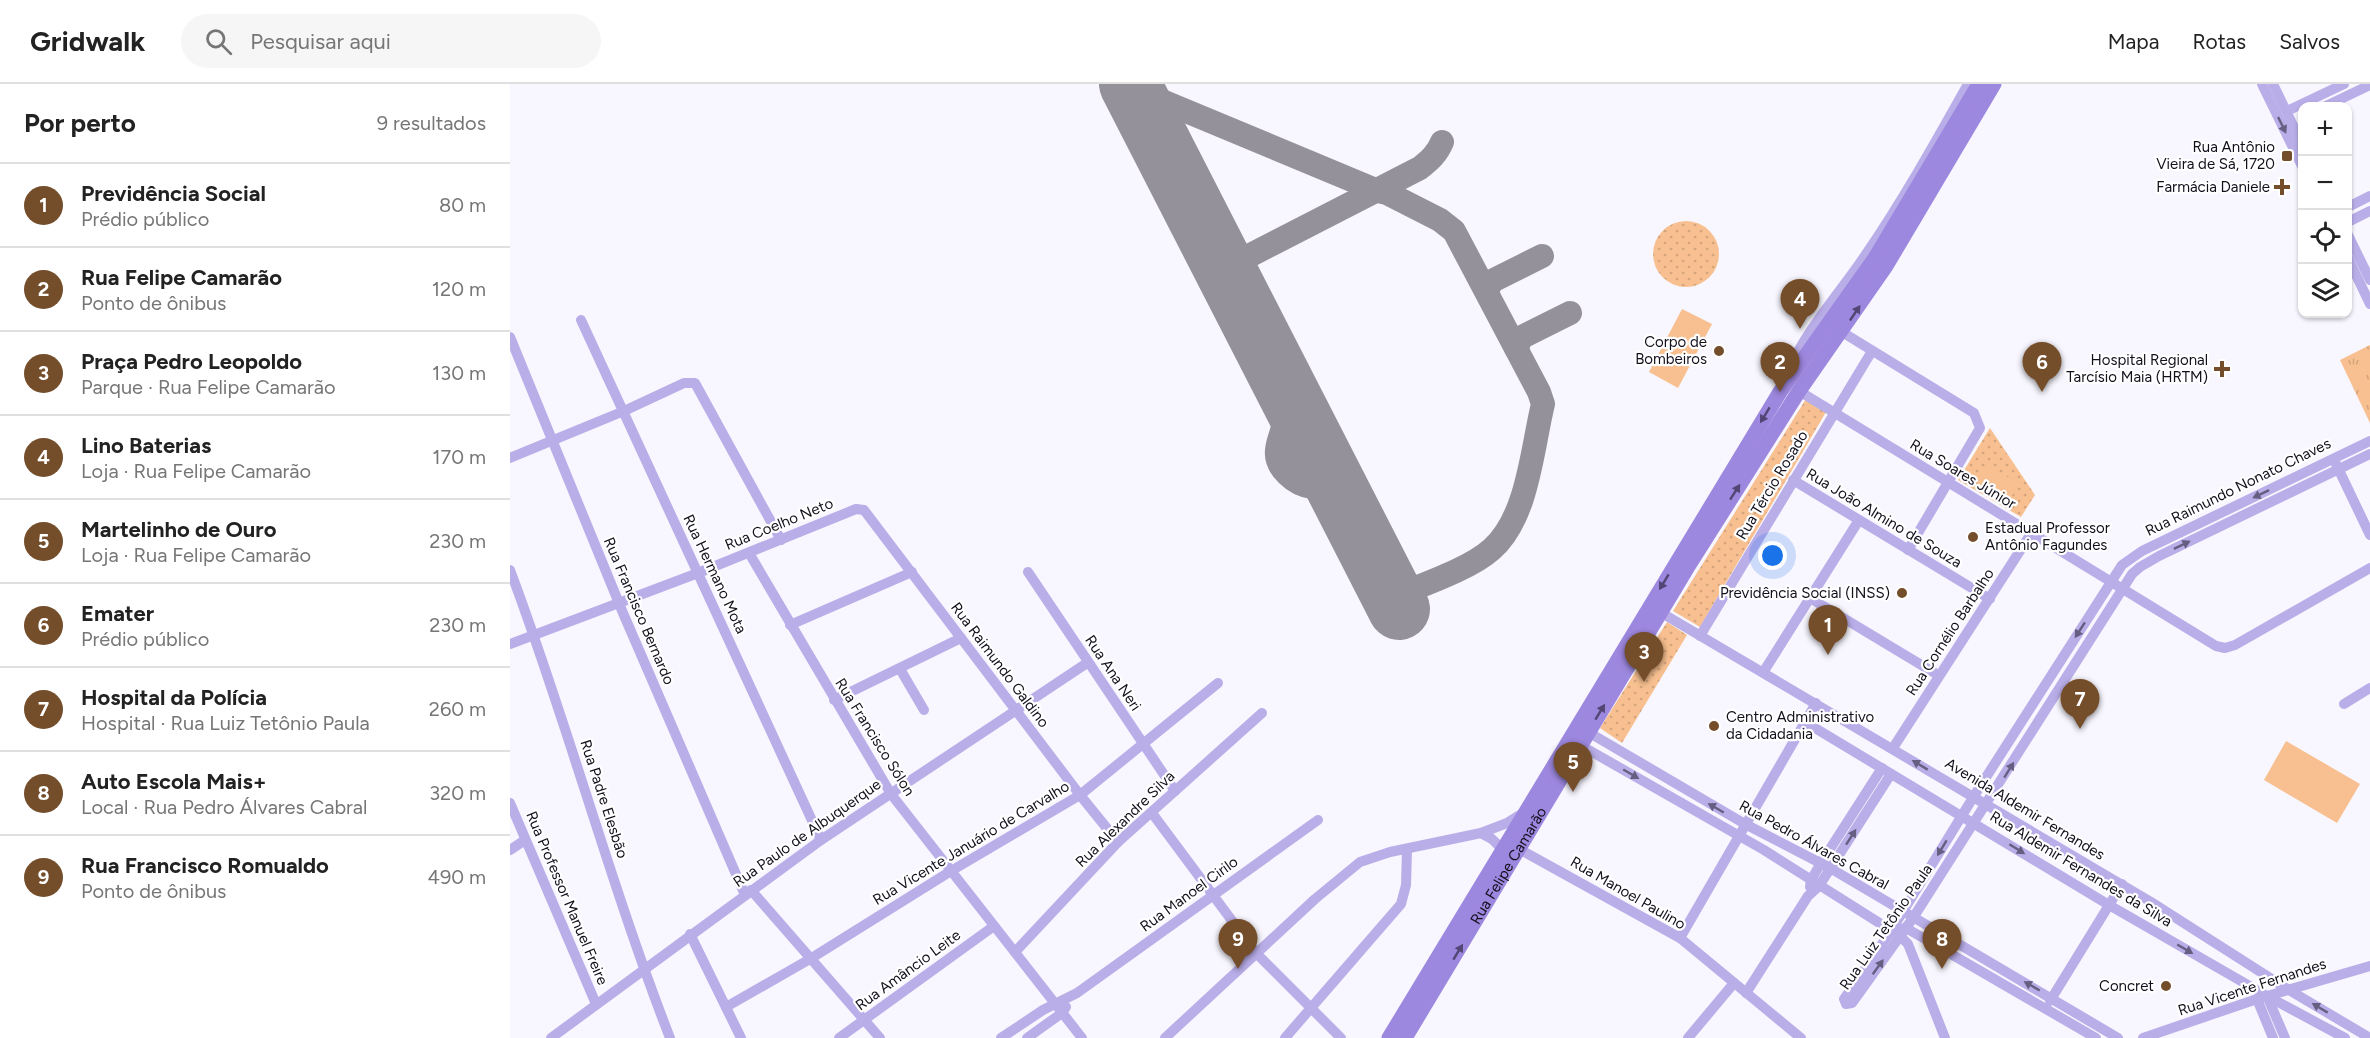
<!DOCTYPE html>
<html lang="pt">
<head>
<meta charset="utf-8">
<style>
	body { margin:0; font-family:Figtree,sans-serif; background:#f6f6f6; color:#222 }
	.controls { position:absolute; right:18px; top:18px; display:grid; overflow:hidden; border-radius:12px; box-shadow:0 2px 4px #0004 }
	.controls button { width:54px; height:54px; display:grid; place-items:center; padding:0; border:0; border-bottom:2px solid #e0e0e0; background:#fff; color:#222; font:30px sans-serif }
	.you { position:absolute; left:1263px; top:472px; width:21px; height:21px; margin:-15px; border:4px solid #fff; border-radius:50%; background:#1a73e8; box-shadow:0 0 0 9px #1a73e833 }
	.badge { display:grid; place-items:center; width:39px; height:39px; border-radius:50%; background:#744d2b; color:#fff; font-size:20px; font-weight:700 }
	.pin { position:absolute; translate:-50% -50px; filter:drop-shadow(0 2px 3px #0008) }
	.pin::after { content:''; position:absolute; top:32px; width:21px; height:18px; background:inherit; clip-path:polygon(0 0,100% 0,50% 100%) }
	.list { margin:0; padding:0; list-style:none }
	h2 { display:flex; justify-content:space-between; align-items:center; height:78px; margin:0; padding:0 24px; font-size:26px }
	h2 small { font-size:20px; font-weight:400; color:#767676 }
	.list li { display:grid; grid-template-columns:39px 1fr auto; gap:18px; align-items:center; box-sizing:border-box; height:84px; padding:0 24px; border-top:2px solid #e0e0e0 }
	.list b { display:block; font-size:22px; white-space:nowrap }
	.list p { margin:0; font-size:20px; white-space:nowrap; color:#767676 }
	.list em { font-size:20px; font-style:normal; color:#767676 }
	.icon { flex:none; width:33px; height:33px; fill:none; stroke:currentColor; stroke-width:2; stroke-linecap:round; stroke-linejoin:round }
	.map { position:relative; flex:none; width:1860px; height:954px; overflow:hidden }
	header { display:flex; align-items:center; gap:36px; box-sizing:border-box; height:84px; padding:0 30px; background:#fff; border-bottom:2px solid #e0e0e0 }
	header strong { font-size:28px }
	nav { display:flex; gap:33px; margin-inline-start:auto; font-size:21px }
	.search { width:420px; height:54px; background:#f6f6f6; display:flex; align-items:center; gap:15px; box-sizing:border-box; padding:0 21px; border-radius:33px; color:#767676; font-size:22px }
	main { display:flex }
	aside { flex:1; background:#fff }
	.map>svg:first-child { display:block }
	.grass { fill:url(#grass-tufts) }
	.park { fill:url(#park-dots) }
	.pitch { fill:#f8c090 }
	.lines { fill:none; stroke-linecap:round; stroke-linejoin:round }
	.taxiway { stroke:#94919b; stroke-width:24 }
	.runway { stroke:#94919b; stroke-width:62 }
	.street { stroke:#baaee9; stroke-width:10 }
	.secondary { stroke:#9d88df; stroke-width:15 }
	.oneway { fill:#665f82 }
	.oneway2 { fill:#514674 }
	.poi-dot { fill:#744d2b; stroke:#fff; stroke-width:2 }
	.labels { text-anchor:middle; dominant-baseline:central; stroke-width:4.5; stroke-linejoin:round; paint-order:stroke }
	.poi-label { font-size:15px; fill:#13101c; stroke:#fff; text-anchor:end }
	.street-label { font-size:15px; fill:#13101c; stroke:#fff }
</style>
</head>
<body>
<header>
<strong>Gridwalk</strong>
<div class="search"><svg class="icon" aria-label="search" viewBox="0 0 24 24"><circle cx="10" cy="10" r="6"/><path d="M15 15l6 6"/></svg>Pesquisar aqui</div>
<nav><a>Mapa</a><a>Rotas</a><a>Salvos</a></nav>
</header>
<main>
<aside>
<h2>Por perto<small>9 resultados</small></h2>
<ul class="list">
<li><span class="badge">1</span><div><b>Previdência Social</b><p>Prédio público</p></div><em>80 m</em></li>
<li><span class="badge">2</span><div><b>Rua Felipe Camarão</b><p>Ponto de ônibus</p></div><em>120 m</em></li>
<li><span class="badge">3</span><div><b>Praça Pedro Leopoldo</b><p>Parque · Rua Felipe Camarão</p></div><em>130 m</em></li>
<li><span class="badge">4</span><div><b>Lino Baterias</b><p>Loja · Rua Felipe Camarão</p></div><em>170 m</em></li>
<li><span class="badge">5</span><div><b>Martelinho de Ouro</b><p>Loja · Rua Felipe Camarão</p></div><em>230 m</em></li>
<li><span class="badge">6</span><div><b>Emater</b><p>Prédio público</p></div><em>230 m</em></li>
<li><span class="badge">7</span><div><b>Hospital da Polícia</b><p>Hospital · Rua Luiz Tetônio Paula</p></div><em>260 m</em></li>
<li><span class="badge">8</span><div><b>Auto Escola Mais+</b><p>Local · Rua Pedro Álvares Cabral</p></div><em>320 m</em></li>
<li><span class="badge">9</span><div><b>Rua Francisco Romualdo</b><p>Ponto de ônibus</p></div><em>490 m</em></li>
</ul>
</aside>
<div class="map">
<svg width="1860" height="954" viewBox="0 0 1860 954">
	<defs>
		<pattern id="grass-tufts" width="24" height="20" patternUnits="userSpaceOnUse" patternTransform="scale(1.5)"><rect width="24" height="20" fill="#f8c090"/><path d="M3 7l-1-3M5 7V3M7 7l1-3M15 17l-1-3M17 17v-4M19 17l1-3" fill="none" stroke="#d4a47c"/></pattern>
		<pattern id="park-dots" width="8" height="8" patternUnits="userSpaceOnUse" patternTransform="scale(1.5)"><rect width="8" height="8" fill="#f8c090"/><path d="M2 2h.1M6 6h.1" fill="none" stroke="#d4a47c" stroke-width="1.8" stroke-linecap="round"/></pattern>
	</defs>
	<rect width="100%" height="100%" fill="#f8f6fe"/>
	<path class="grass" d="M1860,261V339L1830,276Z"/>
	<g class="park">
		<circle cx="1176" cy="170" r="33"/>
		<path d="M1296,315L1316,328L1190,543L1163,527Z"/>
		<path d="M1480,344L1525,411L1511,433L1448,396Z"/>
		<path d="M1157,538L1177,551L1112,659L1090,644Z"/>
	</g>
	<g class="pitch">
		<path d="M1172,225L1202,240L1168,304L1139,288Z"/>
		<path d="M1478,381L1509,400L1498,419L1466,401Z"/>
		<path d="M1776,657L1850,700L1827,739L1754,696Z"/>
	</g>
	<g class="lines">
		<g class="taxiway">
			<path d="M623,5L868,107L877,109L930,136L944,147L1029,308L1033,320C1022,365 1018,433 982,465C960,485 912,501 883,513"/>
			<path d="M706,166L713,173L731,176L910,84C920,76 927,70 932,58"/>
			<path d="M722,199L723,191L731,176"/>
			<path d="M977,207L982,197L1032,172"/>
			<path d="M1006,264L1012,253L1060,229"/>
			<path d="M770,292C772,306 776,320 775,334C774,345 768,355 767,366C765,384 785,401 802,403C810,403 818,401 825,400"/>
		</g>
		<path class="runway" d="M620,0L889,525"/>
		<g class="street">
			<path d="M1752,0L1792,82"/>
			<path d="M1763,0L1792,60"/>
			<path d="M1816,22L1860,1"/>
			<path d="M1777,27L1834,0"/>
			<path d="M1838,123L1860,112"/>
			<path d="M1838,138L1860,127"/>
			<path d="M1838,151L1860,196"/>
			<path d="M1838,174L1860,220"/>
			<path d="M71,236L311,756"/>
			<path d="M1332,248L1464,329L1470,344L1398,466"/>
			<path d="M0,253L113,529L235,811"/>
			<path d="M1279,287C1292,251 1332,206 1354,173C1392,118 1425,59 1458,0"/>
			<path d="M1289,307L1706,562L1715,564L1725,561L1860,484"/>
			<path d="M1860,357L1632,467L1612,481L1464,712L1381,847L1334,915L1336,920L1342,919L1403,834L1622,490L1630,483L1649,472L1860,370"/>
			<path d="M0,374L114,327L174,299H185L271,456"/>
			<path d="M1826,380L1860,451"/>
			<path d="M1283,396L1480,515"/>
			<path d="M239,469L381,710L572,954"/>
			<path d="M0,486C58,640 100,800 160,954"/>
			<path d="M518,488L665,707"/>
			<path d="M1300,514L1428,591"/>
			<path d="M1150,528L1641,818L1779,906L1860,954"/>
			<path d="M280,541L402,488"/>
			<path d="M1190,552L1362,267"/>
			<path d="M0,560L188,489L346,425L354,426L570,711L608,758"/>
			<path d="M390,585L414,626"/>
			<path d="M1254,587L1349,436"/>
			<path d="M324,616L451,554"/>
			<path d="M1834,620L1860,604"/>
			<path d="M1295,638L1599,821L1757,912L1835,954"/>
			<path d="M1078,648L1235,740L1320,784L1608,954"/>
			<path d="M1070,661L1254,766L1390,852L1398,860L1435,954"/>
			<path d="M1383,664L1522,448"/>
			<path d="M0,719L86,920"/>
			<path d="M642,729L746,869L831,954"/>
			<path d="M971,749L982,755L993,766"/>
			<path d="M1009,765L1170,854L1291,954"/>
			<path d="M0,766L15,756"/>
			<path d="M1300,803L1301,796L1311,779L1372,684"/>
			<path d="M241,806L370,954"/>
			<path d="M1391,845L1396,844L1586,954"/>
			<path d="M180,850L231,954"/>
			<path d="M1170,854L1306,619"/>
			<path d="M505,868L608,758L752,629"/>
			<path d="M1236,909L1298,812L1309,802L1381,690"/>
			<path d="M1757,912L1775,954"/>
			<path d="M1747,915L1763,954"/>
			<path d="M1540,917L1612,800"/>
			<path d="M216,923L300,875L441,787L570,711L708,599"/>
			<path d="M41,954L311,756L577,579"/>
			<path d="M329,954L484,842"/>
			<path d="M491,954L533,926L567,909L808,736"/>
			<path d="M517,954L552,929L556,923"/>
			<path d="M655,954L805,815L850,778L880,768L971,749L997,739L1013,729"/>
			<path d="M775,954L891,820L896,801L897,765"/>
			<path d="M1178,954L1224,899"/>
			<path d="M1633,954L1747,915L1860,882"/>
		</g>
		<g class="secondary">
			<path d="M879,954L1270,308L1365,174L1469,0"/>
			<path id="s1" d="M895,954L1179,481L1289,307L1376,182L1484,0"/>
		</g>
	</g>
	<defs><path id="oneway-solid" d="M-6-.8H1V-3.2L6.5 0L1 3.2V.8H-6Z" transform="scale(1.5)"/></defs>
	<g class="oneway">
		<use href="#oneway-solid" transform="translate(1772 41) rotate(64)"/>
		<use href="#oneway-solid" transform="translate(1751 410) rotate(154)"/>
		<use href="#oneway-solid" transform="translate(1672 461) rotate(-26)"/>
		<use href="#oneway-solid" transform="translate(1570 546) rotate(123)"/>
		<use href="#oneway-solid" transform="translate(1410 681) rotate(-149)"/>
		<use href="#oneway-solid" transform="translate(1499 686) rotate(-58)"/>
		<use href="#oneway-solid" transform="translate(1121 690) rotate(30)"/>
		<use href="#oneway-solid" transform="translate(1206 724) rotate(-150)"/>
		<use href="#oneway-solid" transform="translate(1341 753) rotate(-57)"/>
		<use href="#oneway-solid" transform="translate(1432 764) rotate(121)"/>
		<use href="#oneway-solid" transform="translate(1507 765) rotate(32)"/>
		<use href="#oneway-solid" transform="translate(1675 865) rotate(30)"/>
		<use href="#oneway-solid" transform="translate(1368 883) rotate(-54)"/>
		<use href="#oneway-solid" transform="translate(1522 902) rotate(-150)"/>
		<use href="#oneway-solid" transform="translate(1810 924) rotate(-149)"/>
	</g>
	<g class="oneway2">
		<use href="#oneway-solid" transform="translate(1345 229) rotate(-56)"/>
		<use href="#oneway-solid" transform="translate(1255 331) rotate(121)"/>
		<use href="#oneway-solid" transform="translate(1225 408) rotate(-57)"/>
		<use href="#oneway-solid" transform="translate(1154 498) rotate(121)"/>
		<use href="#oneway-solid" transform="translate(1090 628) rotate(-59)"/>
		<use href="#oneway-solid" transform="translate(948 868) rotate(-59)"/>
	</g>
	<g class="poi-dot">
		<rect x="1771" y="66" width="12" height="12" rx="3"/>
		<path d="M1769 94h6v6h6v6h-6v6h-6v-6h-6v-6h6z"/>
		<circle cx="1209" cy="267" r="6"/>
		<path d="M1709 276h6v6h6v6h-6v6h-6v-6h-6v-6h6z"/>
		<circle cx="1463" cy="453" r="6"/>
		<circle cx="1392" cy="509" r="6"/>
		<circle cx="1204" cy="642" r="6"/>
		<circle cx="1656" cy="902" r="6"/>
	</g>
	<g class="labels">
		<g class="poi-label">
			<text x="1765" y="63">Rua Antônio<tspan x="1765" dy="17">Vieira de Sá, 1720</tspan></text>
			<text x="1760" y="103">Farmácia Daniele</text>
			<text x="1197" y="258">Corpo de<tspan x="1197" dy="17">Bombeiros</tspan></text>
			<text x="1698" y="276">Hospital Regional<tspan x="1698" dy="17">Tarcísio Maia (HRTM)</tspan></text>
			<text x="1475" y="444" text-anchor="start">Estadual Professor<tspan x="1475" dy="17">Antônio Fagundes</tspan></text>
			<text x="1380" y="509">Previdência Social (INSS)</text>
			<text x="1216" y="633" text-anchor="start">Centro Administrativo<tspan x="1216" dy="17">da Cidadania</tspan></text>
			<text x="1644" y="902">Concret</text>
		</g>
		<g class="street-label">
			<text transform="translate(1453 390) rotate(31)">Rua Soares Júnior</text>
			<text transform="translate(1262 401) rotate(-59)">Rua Tércio Rosado</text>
			<text transform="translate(1728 403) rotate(-26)">Rua Raimundo Nonato Chaves</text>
			<text transform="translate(1374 434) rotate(31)">Rua João Almino de Souza</text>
			<text transform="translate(269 440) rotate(-22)">Rua Coelho Neto</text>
			<text transform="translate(205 490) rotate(65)">Rua Hermano Mota</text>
			<text transform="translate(129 527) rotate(67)">Rua Francisco Bernardo</text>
			<text transform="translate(1440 548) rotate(-57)">Rua Cornélio Barbalho</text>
			<text transform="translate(490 581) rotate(53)">Rua Raimundo Galdino</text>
			<text transform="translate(603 589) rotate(56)">Rua Ana Neri</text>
			<text transform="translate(365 653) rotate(58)">Rua Francisco Sólon</text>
			<text transform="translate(94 715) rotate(72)">Rua Padre Elesbão</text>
			<text transform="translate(1515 725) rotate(31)">Avenida Aldemir Fernandes</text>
			<text transform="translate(615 735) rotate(-44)">Rua Alexandre Silva</text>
			<text transform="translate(297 749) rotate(-35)">Rua Paulo de Albuquerque</text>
			<text transform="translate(461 759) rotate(-31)">Rua Vicente Januário de Carvalho</text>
			<text transform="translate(1304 761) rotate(29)">Rua Pedro Álvares Cabral</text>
			<text stroke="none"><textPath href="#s1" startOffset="201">Rua Felipe Camarão</textPath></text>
			<text transform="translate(1571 785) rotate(31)">Rua Aldemir Fernandes da Silva</text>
			<text transform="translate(1118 809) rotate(30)">Rua Manoel Paulino</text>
			<text transform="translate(679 810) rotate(-36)">Rua Manoel Cirilo</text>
			<text transform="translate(57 814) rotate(67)">Rua Professor Manuel Freire</text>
			<text transform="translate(1376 843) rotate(-55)">Rua Luiz Tetônio Paula</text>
			<text transform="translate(398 886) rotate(-36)">Rua Amâncio Leite</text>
			<text transform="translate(1742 903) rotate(-18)">Rua Vicente Fernandes</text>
		</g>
	</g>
</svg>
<div class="controls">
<button>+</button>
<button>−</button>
<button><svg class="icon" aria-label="locate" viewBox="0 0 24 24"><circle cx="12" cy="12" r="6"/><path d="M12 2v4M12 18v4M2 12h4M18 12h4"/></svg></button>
<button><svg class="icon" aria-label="layers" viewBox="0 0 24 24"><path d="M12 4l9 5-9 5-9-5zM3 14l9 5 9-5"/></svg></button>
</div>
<div class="you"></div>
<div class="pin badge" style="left:1318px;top:571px">1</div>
<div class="pin badge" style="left:1270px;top:308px">2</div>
<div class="pin badge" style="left:1134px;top:598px">3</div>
<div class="pin badge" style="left:1290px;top:245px">4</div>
<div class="pin badge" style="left:1063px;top:708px">5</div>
<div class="pin badge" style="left:1532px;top:308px">6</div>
<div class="pin badge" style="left:1570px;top:645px">7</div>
<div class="pin badge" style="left:1432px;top:885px">8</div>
<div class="pin badge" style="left:728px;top:885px">9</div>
</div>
</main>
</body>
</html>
